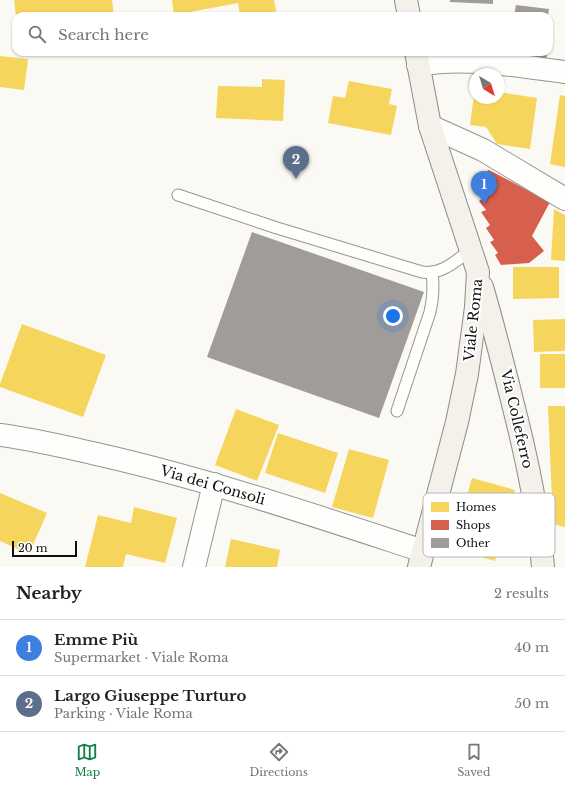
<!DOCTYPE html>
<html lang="en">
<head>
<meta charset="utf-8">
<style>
	body { margin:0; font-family:"Libre Baskerville",serif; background:#f2f2f2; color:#222 }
	.compass { position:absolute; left:469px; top:68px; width:36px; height:36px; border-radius:50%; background:#fff; box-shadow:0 1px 3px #0004; rotate:142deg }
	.scale { position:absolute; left:12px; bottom:10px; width:65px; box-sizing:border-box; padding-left:4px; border:2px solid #0f0f0f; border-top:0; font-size:11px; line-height:14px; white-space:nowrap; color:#0f0f0f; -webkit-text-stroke:3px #fff; paint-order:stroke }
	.you { position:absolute; left:393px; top:316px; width:14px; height:14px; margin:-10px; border:3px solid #fff; border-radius:50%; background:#1a73e8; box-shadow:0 0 0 6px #1a73e833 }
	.badge { display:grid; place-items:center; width:26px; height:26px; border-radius:50%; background:#0b8043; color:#fff; font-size:13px; font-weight:700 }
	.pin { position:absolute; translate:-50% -33px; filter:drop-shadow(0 1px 2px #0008) }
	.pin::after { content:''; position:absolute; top:21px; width:14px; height:12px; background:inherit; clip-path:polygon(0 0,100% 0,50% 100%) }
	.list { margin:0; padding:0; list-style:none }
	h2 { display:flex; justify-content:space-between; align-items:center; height:52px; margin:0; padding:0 16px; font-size:17px }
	h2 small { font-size:13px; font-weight:400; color:#767676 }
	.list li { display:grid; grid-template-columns:26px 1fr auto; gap:12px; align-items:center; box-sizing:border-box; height:56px; padding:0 16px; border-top:1px solid #e0e0e0 }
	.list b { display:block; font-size:15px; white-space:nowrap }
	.list p { margin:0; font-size:13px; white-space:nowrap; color:#767676 }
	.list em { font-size:13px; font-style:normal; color:#767676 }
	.icon { flex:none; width:22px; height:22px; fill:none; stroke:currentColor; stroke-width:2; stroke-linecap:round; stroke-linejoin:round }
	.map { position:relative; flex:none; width:565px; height:567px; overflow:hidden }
	.search { position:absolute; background:#fff; box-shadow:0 1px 3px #0004; left:12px; right:12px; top:12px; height:44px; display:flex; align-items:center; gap:10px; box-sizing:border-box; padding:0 14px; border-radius:12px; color:#767676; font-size:15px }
	.sheet { height:164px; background:#fff }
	nav { display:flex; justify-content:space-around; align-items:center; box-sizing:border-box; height:56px; border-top:1px solid #e0e0e0; background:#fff; font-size:11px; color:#767676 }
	nav a { display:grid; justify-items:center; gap:2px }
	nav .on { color:#0b8043 }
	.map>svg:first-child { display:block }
	.homes { fill:#f6d55c }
	.shops { fill:#d6604d }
	.building { fill:#9f9c9a }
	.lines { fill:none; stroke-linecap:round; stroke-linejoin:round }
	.lane-casing { stroke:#959492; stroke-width:13 }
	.street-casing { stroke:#959492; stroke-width:24 }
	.secondary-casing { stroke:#8c8b89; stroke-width:24 }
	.lane { stroke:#fefefd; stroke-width:11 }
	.street { stroke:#fefefd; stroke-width:22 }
	.secondary { stroke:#f4f1eb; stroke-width:22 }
	.labels { text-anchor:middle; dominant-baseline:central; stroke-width:4; stroke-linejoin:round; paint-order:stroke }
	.street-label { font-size:14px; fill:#0f0f0f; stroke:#fff }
	.key { fill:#fff; stroke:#b7b7b7; stroke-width:1 }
	.key-label { font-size:11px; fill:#0f0f0f }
</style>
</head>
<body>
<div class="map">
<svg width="565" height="567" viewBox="0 0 565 567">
	<rect width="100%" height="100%" fill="#fbf9f4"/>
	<g class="homes">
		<path d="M14,0H112L114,16H16Z"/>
		<path d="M172,0H274L277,16H240L238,3L174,15Z"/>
		<path d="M0,56L28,59L24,90L0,87Z"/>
		<path d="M262,79L285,80L283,121L216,118L218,86L262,87Z"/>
		<path d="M349,81L392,89L389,104L397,106L391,135L328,123L333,96L345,98Z"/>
		<path d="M499,92L537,98L530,149L497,144L486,127L470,125L474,95L475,98H499Z"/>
		<path d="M560,95L565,96V167L550,164Z"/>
		<path d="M554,209L565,215V261L551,260Z"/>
		<path d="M513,267H559V298L513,299Z"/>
		<path d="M565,319V351L534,352L533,320Z"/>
		<path d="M22,324L106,355L83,417L0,387V384Z"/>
		<rect x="540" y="354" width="25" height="34"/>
		<path d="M548,406H565V527L553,524Z"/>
		<path d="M236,409L279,425L257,481L215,465Z"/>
		<path d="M278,433L338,453L325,493L265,473Z"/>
		<path d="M349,449L389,460L373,518L332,507Z"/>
		<path d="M472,478L515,490L495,561L452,549Z"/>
		<path d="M0,493L47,513L29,554L0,541Z"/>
		<path d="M134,507L177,518L165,563L126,554L123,567H85L98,515L131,523Z"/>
		<path d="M231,539L280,550L277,567H225Z"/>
	</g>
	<path class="shops" d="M489,170L550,202L532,236L544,251L529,263L501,265L495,255L498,253L490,242L494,240L486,228L490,225L481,212L486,210L479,201L485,197L477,184L475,177Z"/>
	<g class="building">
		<path d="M450,0H493V4L450,2Z"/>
		<path d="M516,5L549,9L548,16H514Z"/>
		<path d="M507,52H544V54H547L546,66L506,62Z"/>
		<path d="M252,232L424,292L379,418L207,357Z"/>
	</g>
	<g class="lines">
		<g class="lane-casing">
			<g id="lane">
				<path d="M178,195L277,228L422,272C442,275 455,261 471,250"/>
				<path d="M397,411L430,312C433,299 434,287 432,273"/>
			</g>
		</g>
		<g class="street-casing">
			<g id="street">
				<path d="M418,65C466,56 517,66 565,72"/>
				<path d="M430,126L483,150L565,199"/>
				<path d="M0,435C31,439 61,446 92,453C204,478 313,515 423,551"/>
				<path d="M194,567L214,484"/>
			</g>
		</g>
		<g class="secondary-casing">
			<g id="secondary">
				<path d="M406,0L409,16"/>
				<path d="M416,52L430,126L478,272L476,307L467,374L457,422L419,567"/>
				<path d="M482,287C495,331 506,376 517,420C529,469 539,517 543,567"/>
			</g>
		</g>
		<use href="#lane" class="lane"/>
		<use href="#street" class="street"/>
		<use href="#secondary" class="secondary"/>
	</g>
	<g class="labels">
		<g class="street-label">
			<text transform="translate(473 320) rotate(-84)">Viale Roma</text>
			<text transform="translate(517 419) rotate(77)">Via Colleferro</text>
			<text transform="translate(213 485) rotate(16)">Via dei Consoli</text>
		</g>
	</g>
	<rect x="423" y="493" width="132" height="64" rx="6" class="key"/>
	<rect x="431" y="502" width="18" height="10" fill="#f6d55c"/>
	<rect x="431" y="520" width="18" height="10" fill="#d6604d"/>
	<rect x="431" y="538" width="18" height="10" fill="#9f9c9a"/>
	<g class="key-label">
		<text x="456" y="511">Homes</text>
		<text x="456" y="529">Shops</text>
		<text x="456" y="547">Other</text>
	</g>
</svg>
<svg class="compass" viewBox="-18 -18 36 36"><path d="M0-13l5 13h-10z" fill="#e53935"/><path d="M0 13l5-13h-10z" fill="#767676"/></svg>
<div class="scale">20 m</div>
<div class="you"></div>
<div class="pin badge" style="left:484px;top:204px;background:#3f7fe0">1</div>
<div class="pin badge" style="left:296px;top:179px;background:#5c6f8a">2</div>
<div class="search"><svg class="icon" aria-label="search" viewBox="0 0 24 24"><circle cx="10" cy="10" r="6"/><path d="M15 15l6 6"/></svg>Search here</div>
</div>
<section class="sheet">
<h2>Nearby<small>2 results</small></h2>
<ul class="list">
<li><span class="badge" style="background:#3f7fe0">1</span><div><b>Emme Più</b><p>Supermarket · Viale Roma</p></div><em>40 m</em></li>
<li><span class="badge" style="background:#5c6f8a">2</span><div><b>Largo Giuseppe Turturo</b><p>Parking · Viale Roma</p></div><em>50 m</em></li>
</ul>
</section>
<nav>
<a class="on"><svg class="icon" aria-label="map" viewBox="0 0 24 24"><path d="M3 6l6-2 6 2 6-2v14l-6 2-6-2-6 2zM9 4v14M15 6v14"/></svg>Map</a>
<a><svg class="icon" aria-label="directions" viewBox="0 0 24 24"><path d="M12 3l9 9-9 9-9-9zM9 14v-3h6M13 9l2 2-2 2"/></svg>Directions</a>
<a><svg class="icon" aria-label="saved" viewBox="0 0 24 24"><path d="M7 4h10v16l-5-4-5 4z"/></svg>Saved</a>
</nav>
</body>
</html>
